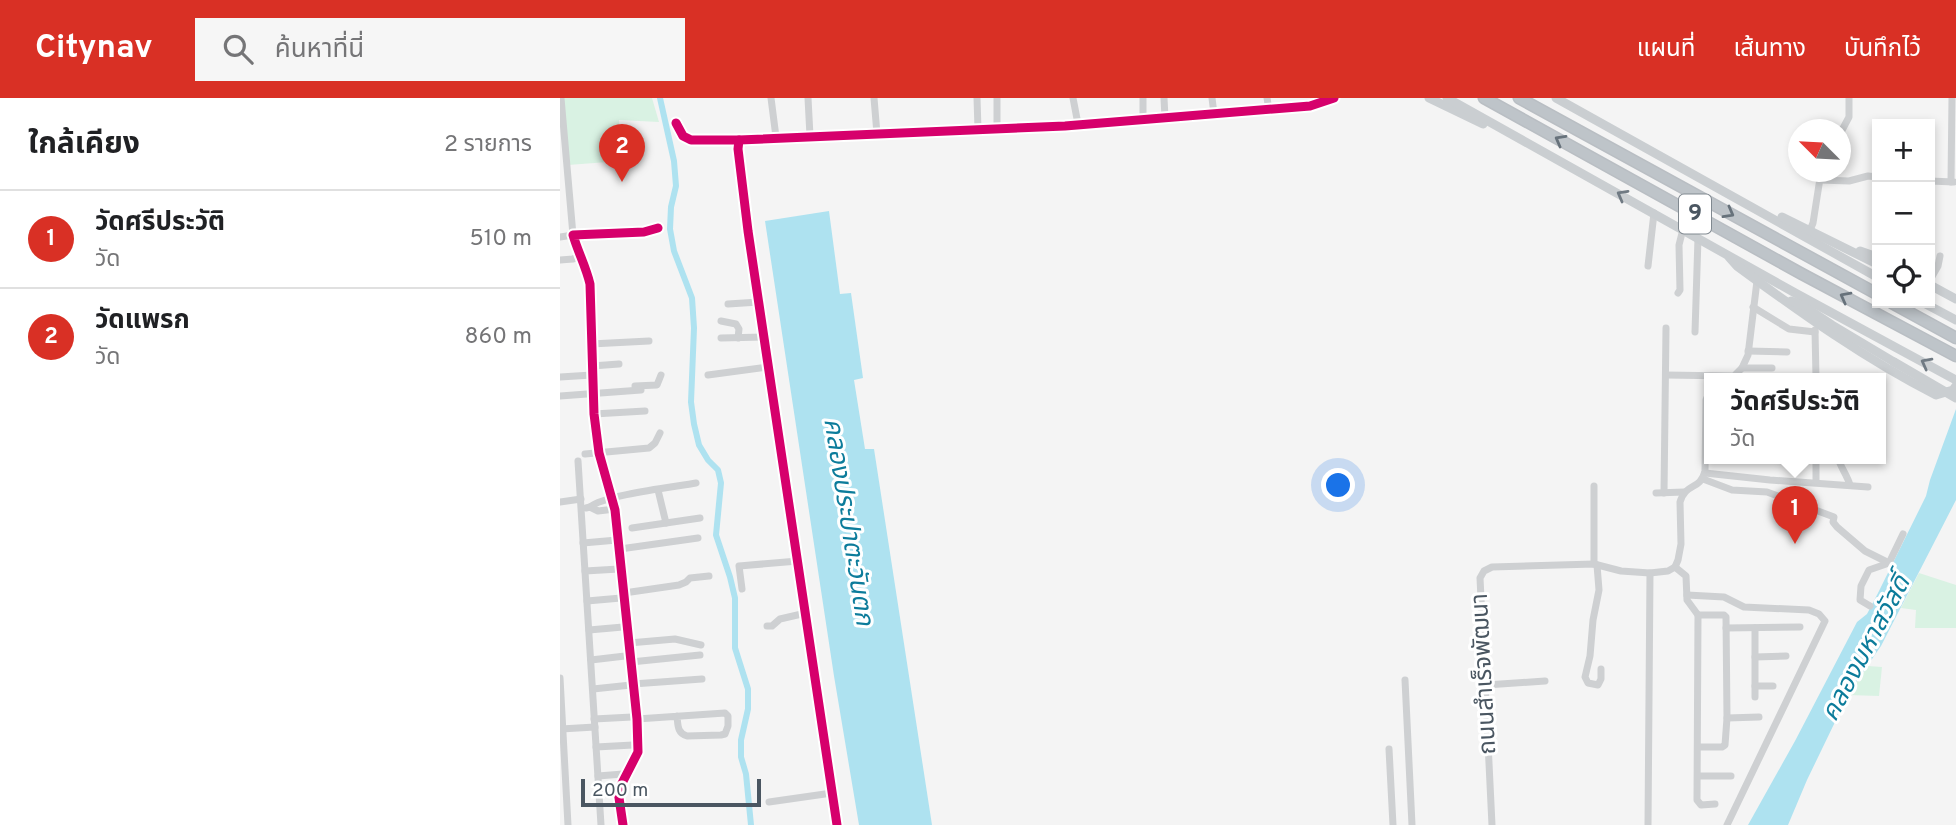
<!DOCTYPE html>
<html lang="th">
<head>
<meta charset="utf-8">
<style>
	body { margin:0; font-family:Overpass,"Noto Sans Thai",sans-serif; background:#f6f6f6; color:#202124 }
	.controls { position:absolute; right:21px; top:21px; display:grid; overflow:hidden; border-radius:0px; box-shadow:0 4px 10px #0003 }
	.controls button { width:63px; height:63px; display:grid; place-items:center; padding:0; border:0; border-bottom:2px solid #e0e0e0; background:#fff; color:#202124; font:35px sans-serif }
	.compass { position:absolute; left:1228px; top:21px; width:63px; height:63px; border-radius:50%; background:#fff; box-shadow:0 4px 10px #0003; rotate:294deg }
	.scale { position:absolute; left:21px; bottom:18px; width:180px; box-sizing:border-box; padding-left:7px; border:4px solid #4a5661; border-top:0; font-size:19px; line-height:24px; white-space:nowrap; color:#4a5661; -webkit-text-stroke:5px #fff; paint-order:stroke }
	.you { position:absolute; left:779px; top:388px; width:24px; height:24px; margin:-18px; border:5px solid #fff; border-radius:50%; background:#1a73e8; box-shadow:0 0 0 10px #1a73e833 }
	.badge { display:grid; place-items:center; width:46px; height:46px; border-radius:50%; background:#d93025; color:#fff; font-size:23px; font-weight:700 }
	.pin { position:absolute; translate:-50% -58px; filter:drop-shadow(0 2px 4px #0008) }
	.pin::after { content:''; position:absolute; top:37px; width:24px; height:21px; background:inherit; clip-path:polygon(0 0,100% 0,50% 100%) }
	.popup { position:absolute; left:1144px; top:275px; width:182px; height:91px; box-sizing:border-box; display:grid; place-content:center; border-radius:0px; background:#fff; filter:drop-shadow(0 2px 5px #0005); font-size:23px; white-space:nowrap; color:#757577 }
	.popup b { font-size:26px; color:#202124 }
	.popup::after { content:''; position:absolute; left:50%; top:100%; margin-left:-14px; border:14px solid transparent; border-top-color:#fff }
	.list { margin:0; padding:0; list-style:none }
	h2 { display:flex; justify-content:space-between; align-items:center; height:91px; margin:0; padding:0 28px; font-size:30px }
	h2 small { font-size:23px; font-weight:400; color:#757577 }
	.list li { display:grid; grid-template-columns:46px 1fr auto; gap:21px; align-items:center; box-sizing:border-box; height:98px; padding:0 28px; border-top:2px solid #e0e0e0 }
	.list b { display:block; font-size:26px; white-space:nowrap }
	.list p { margin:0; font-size:23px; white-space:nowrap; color:#757577 }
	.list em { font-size:23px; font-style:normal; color:#757577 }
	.icon { flex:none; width:38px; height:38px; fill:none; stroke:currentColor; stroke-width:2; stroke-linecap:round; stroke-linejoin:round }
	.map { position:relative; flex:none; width:1396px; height:727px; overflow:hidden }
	header { display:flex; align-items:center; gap:42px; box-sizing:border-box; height:98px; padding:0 35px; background:#d93025; color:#fff }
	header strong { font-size:33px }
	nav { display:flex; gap:38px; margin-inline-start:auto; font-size:24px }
	.search { width:490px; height:63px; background:#f6f6f6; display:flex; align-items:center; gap:18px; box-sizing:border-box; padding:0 24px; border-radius:0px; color:#757577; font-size:26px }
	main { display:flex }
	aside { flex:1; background:#fff }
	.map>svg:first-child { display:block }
	.green { fill:#d9f2e3 }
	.water { fill:#aee2f0 }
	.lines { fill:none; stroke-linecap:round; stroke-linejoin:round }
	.canal { stroke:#aee2f0; stroke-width:6 }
	.highway-casing { stroke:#b9bec3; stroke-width:13 }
	.minor { stroke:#ced0d2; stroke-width:7 }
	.major { stroke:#caced1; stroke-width:9 }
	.highway { stroke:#bec4c9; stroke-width:10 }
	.major-bridge { stroke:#caced1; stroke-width:9 }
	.cycleway-casing { stroke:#fff; stroke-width:13 }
	.cycleway { stroke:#d6006c; stroke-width:9 }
	.oneway { stroke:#67727b }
	.oneway2 { stroke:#707a83 }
	.labels { text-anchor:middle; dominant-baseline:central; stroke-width:6; stroke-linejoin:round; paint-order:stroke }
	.shield { fill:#fff; stroke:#808990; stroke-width:2 }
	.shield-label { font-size:23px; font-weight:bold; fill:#4a5661 }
	.street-label { font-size:24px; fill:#4a5661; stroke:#fff }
	.water-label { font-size:26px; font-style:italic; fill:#0c7c9b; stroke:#fff }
</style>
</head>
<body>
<header>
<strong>Citynav</strong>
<div class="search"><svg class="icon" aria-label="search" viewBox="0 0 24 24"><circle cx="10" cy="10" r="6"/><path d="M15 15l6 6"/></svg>ค้นหาที่นี่</div>
<nav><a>แผนที่</a><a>เส้นทาง</a><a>บันทึกไว้</a></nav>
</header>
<main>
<aside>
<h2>ใกล้เคียง<small>2 รายการ</small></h2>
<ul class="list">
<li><span class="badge">1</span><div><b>วัดศรีประวัติ</b><p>วัด</p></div><em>510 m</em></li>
<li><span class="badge">2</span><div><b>วัดแพรก</b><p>วัด</p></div><em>860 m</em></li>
</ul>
</aside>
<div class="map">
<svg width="1396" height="727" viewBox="0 0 1396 727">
	<rect width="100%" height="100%" fill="#f4f4f4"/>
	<g class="green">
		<path d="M1,0H92L99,24L59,22L61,63L8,67Z"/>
		<path d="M1359,475L1396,487V530H1355L1356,512L1341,510Z"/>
		<path d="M1308,568L1322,569L1319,598L1288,597Z"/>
	</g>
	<g class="water">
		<path d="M269,113L280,196L291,195L303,280L294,282L305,351H314L372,727H299L274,578L205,123Z"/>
		<path d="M1396,311V402L1321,548L1290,593L1247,682L1228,727H1188L1235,643L1297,524L1307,516L1318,495L1366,398L1370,382Z"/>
	</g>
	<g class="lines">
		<path class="canal" d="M100,0L114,63L116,88L111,109L110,131L114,153L132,200L134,230L131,304L134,326L139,347L148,362L158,372L161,385L156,437L170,479L175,500V550L188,591V611L181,642V659L186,676L191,727"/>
		<g class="highway-casing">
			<g id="highway">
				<path d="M924,0L1242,176L1396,258"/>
				<path d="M959,0L1317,196"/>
				<path d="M1332,205L1396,240"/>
			</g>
		</g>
		<g class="minor">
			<path d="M211,0L216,39"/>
			<path d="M248,0L250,38"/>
			<path d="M314,0L317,36"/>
			<path d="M417,0L418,31"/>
			<path d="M437,0V30"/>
			<path d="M513,0L518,26"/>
			<path d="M604,0L605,20"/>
			<path d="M652,0L654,16"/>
			<path d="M707,0L709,12"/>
			<path d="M583,22V0"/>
			<path d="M116,25L123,38L131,42H179L505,28L750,8L774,0"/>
			<path d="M1280,36L1289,19V0"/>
			<path d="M179,42L178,51L188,133L277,727"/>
			<path d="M1260,82L1289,83L1308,78L1317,79"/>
			<path d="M1370,83L1394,84"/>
			<path d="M1391,84L1392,0"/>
			<path d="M1250,132L1253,125L1261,74"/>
			<path d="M0,139L13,137L1,0"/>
			<path d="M0,162L13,161L21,157"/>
			<path d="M1088,168L1094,115"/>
			<path d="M1370,182L1378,168L1380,158"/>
			<path d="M1118,195L1120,192L1119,147L1123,131"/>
			<path d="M168,206L199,204"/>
			<path d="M1193,209L1229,231L1255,234"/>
			<path d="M161,223L176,226L179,231L178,240"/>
			<path d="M1255,232L1256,280"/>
			<path d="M1135,234L1138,140"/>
			<path d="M161,240L204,239"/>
			<path d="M31,246L89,243"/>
			<path d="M1188,253L1227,254"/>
			<path d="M32,268L59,266"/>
			<path d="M1182,270H1212"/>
			<path d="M148,277L208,269"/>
			<path d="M1106,277L1171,278L1173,279"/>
			<path d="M0,279L32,277"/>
			<path d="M1172,280L1182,270L1188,257L1197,183"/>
			<path d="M75,288L97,287L101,277"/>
			<path d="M0,298L81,292"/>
			<path d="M34,316L85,313"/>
			<path d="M25,356L89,350L95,345L100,335"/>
			<path d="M1278,360C1281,370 1287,377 1290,387"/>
			<path d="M18,363L41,727"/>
			<path d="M1145,375L1210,382L1308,389"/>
			<path d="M1143,381L1172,392L1207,394L1274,419L1273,424L1277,429L1305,453L1329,465"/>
			<path d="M1256,384V360"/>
			<path d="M98,392L106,425"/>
			<path d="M1096,395L1124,394"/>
			<path d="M1104,395L1106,230"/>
			<path d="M0,404L21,401"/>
			<path d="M30,409C44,397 114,389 136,385"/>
			<path d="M26,410L30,409L38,413L55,411"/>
			<path d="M72,430L140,420"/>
			<path d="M23,445L57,442"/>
			<path d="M60,451L138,440"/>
			<path d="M1034,466V388"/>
			<path d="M1037,467L1039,492L1033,522L1030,558L1025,579L1028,585L1038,587L1041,581V571"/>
			<path d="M1115,469L1126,478L1127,502L1138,517L1137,702L1141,707L1155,706"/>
			<path d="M25,473L59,471"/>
			<path d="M182,491L179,468L238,463"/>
			<path d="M64,495L119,487L126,484L130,480L149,478"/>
			<path d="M1127,497L1164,499L1184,509L1249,512L1259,516L1265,523L1167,727"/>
			<path d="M27,503L61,500"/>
			<path d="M1310,508L1300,502L1301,488L1309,472L1329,465L1343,436"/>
			<path d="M1138,517H1164L1166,519L1167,620L1165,647L1162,649H1138"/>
			<path d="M207,528H212L220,521L246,515"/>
			<path d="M1166,530L1240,529"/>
			<path d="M29,532L63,529"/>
			<path d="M69,545L115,541L141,547"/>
			<path d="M1195,559L1226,558"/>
			<path d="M31,562L65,558"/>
			<path d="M71,564L140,557"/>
			<path d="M0,580L8,727"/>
			<path d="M845,582L852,727"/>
			<path d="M73,586L142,581"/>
			<path d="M926,587L985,583"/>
			<path d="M1195,588H1213"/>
			<path d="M33,591L71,587"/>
			<path d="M1195,599V530"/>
			<path d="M1167,620L1199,619"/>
			<path d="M34,621L72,619"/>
			<path d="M77,621L165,615L168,618V628L165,636L161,637L127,638C117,635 118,627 117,618"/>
			<path d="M1,631L35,629"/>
			<path d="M36,649L73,647"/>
			<path d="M829,651L833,727"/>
			<path d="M38,678L63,676"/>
			<path d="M1138,678H1171"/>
			<path d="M209,704L272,695"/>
			<path d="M63,727L58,693L78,654L77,621L55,412L39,355L34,316L30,186C26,169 18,154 13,137L84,134L98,130"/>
			<path d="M932,727L920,480L924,473L932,469L1034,466L1061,473L1090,475L1108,473L1115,469L1118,462L1121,446L1120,404C1126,384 1140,393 1145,373L1146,302L1149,295"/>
			<path d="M1088,727L1090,475"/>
		</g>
		<g class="major">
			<path d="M869,0L923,26"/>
			<path d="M887,0L1237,196L1396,282"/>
			<path d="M996,0L1317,179"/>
			<path d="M1222,119L1317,166"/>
			<path d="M1300,153L1317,159"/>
			<path d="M1169,159L1177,168C1241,215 1305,261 1376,297L1393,292L1396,288"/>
			<path d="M1370,187L1396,201"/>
			<path d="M1231,203L1242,207L1272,227L1334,264"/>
			<path d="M1364,205L1396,222"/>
		</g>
		<use href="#highway" class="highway"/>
		<path class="major-bridge" d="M1334,264L1396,300"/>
		<g class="cycleway-casing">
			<g id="cycleway">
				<path d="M116,25L123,38L131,42H179L505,28L750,8L774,0"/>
				<path d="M179,42L178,51L188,133L277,727"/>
				<path d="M63,727L58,693L78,654L77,621L55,412L39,355L34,316L30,186C26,169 18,154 13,137L84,134L98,130"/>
			</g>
		</g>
		<use href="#cycleway" class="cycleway"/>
	</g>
	<defs><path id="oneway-chevron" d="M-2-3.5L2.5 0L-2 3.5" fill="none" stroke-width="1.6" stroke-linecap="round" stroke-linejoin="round" transform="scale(1.75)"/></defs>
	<g class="oneway">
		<use href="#oneway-chevron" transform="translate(1000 42) rotate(-151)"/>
		<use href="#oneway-chevron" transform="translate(1169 115) rotate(29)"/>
		<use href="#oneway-chevron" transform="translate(1285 199) rotate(-152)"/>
	</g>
	<g class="oneway2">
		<use href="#oneway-chevron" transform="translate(1062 97) rotate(-151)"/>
		<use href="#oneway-chevron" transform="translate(1366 265) rotate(-152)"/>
	</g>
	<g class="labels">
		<rect class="shield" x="1119" y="96.5" width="32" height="39" rx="5"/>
		<g class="shield-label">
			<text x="1135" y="116">9</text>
		</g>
		<g class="street-label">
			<text transform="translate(925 576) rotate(-93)">ถนนสำเร็จพัฒนา</text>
		</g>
		<g class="water-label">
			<text transform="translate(287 424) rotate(81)">คลองประปาตะวันตก</text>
			<text transform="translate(1307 551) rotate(-62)">คลองมหาสวัสดิ์</text>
		</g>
	</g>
</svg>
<div class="controls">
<button>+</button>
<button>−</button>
<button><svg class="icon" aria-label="locate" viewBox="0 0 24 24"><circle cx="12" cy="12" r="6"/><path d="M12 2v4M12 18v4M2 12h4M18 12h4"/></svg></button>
</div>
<svg class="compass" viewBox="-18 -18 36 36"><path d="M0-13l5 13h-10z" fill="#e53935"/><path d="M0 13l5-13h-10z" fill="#757577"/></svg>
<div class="scale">200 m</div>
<div class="you"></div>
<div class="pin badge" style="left:1235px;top:446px">1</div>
<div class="popup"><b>วัดศรีประวัติ</b>วัด</div>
<div class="pin badge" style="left:62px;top:84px">2</div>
</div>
</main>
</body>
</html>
